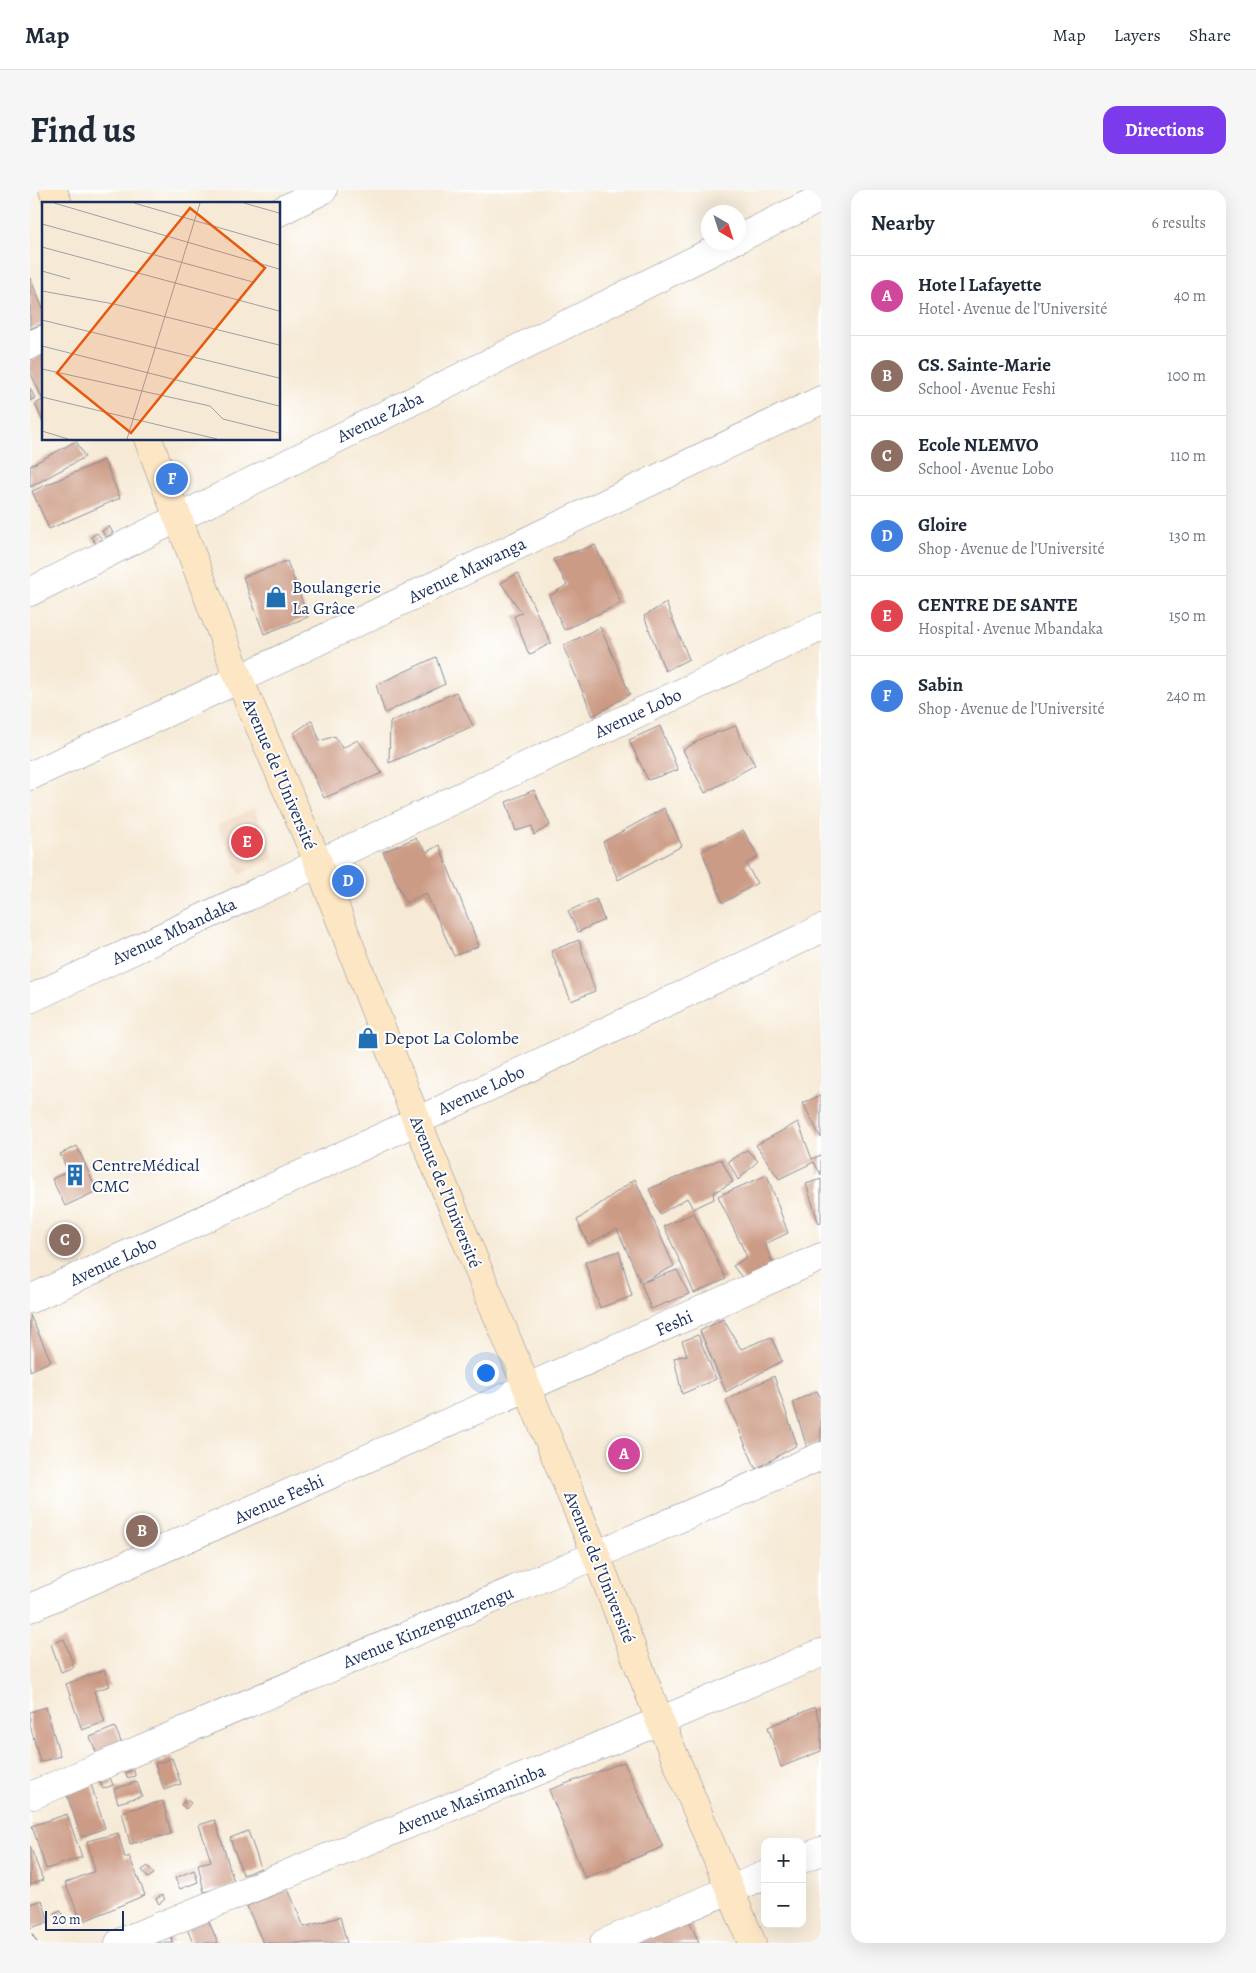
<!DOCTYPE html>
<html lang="en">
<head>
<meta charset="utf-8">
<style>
	body { margin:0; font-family:Alegreya,serif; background:#f6f6f7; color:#1f2937 }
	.controls { position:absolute; right:15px; bottom:15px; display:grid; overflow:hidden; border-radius:10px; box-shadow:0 5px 20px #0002 }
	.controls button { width:45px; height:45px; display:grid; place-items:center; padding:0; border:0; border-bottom:1px solid #e0e1e3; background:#fff; color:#1f2937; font:25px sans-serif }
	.compass { position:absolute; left:671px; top:15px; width:45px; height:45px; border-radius:50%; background:#fff; box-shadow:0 5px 20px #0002; rotate:141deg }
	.scale { position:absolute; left:15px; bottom:12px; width:79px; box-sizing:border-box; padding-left:5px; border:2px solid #1b2f5e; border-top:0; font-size:14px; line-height:18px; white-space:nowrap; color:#1b2f5e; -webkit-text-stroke:4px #fff; paint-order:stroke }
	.you { position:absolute; left:455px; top:1182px; width:18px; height:18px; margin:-12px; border:4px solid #fff; border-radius:50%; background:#1a73e8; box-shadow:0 0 0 8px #1a73e833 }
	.badge { display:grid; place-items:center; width:32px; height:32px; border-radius:50%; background:#7c3aed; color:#fff; font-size:16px; font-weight:700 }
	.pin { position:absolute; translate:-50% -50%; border:2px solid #fff; box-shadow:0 1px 5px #0006 }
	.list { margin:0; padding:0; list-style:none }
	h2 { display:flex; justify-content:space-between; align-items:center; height:65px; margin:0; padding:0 20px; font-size:21px }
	h2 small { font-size:16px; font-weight:400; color:#747a83 }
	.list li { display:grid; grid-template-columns:32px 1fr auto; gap:15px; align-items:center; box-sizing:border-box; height:80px; padding:0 20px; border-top:1px solid #e0e1e3 }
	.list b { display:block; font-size:19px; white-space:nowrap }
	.list p { margin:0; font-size:16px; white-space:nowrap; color:#747a83 }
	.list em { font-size:16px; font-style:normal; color:#747a83 }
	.map { position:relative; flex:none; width:791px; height:1753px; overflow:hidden; border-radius:15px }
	header { display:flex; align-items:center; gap:30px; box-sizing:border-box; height:70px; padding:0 25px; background:#fff; border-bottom:1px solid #e0e1e3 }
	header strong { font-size:24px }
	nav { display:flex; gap:28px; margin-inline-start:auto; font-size:18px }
	.intro { display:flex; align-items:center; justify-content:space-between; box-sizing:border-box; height:120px; padding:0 30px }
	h1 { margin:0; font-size:35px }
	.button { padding:12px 22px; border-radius:15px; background:#7c3aed; color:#fff; font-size:18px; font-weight:700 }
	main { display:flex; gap:30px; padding:0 30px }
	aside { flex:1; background:#fff; border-radius:15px; box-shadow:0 5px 20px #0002 }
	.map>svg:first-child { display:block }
	.built { fill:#eed6bb }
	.building { fill:#cc9b85 }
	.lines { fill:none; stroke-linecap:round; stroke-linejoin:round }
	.street-casing { stroke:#888c9a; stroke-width:29 }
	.secondary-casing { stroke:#888c9a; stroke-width:29 }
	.street { stroke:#fff; stroke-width:28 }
	.secondary { stroke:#fce6c4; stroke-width:28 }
	.labels { text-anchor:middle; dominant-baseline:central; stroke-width:4; stroke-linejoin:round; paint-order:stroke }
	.street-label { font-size:18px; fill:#1b2f5e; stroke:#fff }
	.poi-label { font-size:18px; fill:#1b2f5e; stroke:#fff; text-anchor:start }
	.inset-road { fill:none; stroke:#9e9fa6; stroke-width:1 }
	.view { fill:#e8590c; fill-opacity:0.15; stroke:#e8590c; stroke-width:2.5 }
	.inset-edge { fill:none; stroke:#1b2f5e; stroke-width:2.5 }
</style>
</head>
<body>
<header>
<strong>Map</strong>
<nav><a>Map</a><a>Layers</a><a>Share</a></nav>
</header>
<div class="intro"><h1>Find us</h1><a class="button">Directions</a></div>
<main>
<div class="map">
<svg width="791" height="1753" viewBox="0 0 791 1753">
	<rect width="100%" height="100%" fill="#fff"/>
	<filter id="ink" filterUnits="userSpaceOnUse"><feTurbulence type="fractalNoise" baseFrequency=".02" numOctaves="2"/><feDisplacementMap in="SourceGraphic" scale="10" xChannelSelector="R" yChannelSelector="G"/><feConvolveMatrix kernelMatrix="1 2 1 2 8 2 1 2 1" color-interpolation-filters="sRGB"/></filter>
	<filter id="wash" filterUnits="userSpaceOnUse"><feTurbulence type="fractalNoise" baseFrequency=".0096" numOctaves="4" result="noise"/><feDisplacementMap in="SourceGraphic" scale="20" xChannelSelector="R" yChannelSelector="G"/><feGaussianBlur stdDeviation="1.12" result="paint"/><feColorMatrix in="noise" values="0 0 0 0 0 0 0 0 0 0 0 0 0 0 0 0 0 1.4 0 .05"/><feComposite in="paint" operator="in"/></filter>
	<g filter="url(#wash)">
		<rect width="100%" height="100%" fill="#f6ead6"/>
		<path class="built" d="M224,619L245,668L210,684L188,635Z"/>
		<g id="blocks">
			<g class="building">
				<path d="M0,88L14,121V133L0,139Z"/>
				<path d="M14,164V234L5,214L13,210L0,182V170Z"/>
				<path d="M0,198L5,208L0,211Z"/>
				<path d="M46,251L55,267L0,297V276Z"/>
				<path d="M74,270L90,308L19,339L2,301Z"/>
				<path d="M79,336L83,343L76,347L72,341Z"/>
				<path d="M67,343L72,349L66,354L61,347Z"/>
				<path d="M565,355L591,413L534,440L519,406L537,395L523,369Z"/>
				<path d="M257,371L278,427L234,444L213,387Z"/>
				<path d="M488,383L521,453L499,465L484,426L492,423L471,393Z"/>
				<path d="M636,413L659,469L635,481L614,426Z"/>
				<path d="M570,437L600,504L563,526L533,456Z"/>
				<path d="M406,467L415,494L355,523L346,495Z"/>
				<path d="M426,502L443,536L359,573L360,532Z"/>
				<path d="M282,530L290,551L305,546L312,558L328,550L352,583L294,608L264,543Z"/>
				<path d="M630,536L648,580L618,590L599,550Z"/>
				<path d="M706,536L714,557L725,575L675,603L653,560L674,547Z"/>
				<path d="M504,600L520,635L504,645L502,636L486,641L476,612Z"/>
				<path d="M634,618L652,656L588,690L573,652Z"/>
				<path d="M713,640L728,667L716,674L727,693L693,713L672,661Z"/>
				<path d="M385,648L397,662L409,655L449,756L424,766L396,703L376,713L353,662Z"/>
				<path d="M566,709L574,730L548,742L538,721Z"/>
				<path d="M549,750L565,801L541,811L521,761Z"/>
				<path d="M791,905V948L773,913Z"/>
				<path d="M768,932L782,969L791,965V985L784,972L749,989L726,955Z"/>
				<path d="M47,956L67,1001L35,1016L22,989L38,981L30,964Z"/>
				<path d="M717,960L728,971L708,990L698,971Z"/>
				<path d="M691,969L703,992L683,1003L684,1009L663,1019L657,1008L630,1024L619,999Z"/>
				<path d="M737,985L758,1043L735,1054L745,1079L718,1095L703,1076L717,1067L688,1006Z"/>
				<path d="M605,989L644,1076L611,1093L587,1039L558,1054L547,1030Z"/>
				<path d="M791,989V1033L789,1034L776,994Z"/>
				<path d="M664,1023L696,1089L664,1103L634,1036Z"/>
				<path d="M589,1061L602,1106L570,1118L555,1072Z"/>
				<path d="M647,1080L659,1104L621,1119L611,1093Z"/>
				<path d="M0,1125L21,1171L0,1181Z"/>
				<path d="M693,1129L711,1159L741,1147L752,1171L696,1202L670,1141Z"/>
				<path d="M668,1145L686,1189L652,1204L644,1168L657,1165L652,1151Z"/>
				<path d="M744,1186L767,1255L726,1279L696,1210Z"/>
				<path d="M787,1201L791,1209V1251L777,1258L763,1212Z"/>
				<path d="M34,1449L44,1477L31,1482L21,1454Z"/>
				<path d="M74,1480L80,1496L64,1501L75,1532L52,1540L36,1494Z"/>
				<path d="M16,1517L30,1566L10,1572L0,1535V1522Z"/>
				<path d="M785,1517L791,1535V1561L751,1577L738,1537Z"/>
				<path d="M85,1537L94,1559L69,1569L60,1547Z"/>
				<path d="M142,1568L151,1594L134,1600L125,1574Z"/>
				<path d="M594,1572L633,1657L555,1688L519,1600Z"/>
				<path d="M77,1580L83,1595L73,1599L67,1584Z"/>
				<path d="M104,1580L105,1586L97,1588L96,1582Z"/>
				<path d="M58,1585L75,1638L51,1647L33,1593Z"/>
				<path d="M107,1592L112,1606L88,1613L84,1599Z"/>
				<path d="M156,1609L161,1613L156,1619L151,1615Z"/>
				<path d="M133,1611L141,1644L100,1654L92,1622Z"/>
				<path d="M37,1624L52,1667L16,1679L2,1636Z"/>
				<path d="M185,1630L205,1695L174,1702L168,1674L181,1671L169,1635Z"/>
				<path d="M218,1641L231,1678L213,1685L200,1648Z"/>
				<path d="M88,1643L95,1668L99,1666L115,1705L52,1732L35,1693L65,1681L57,1651Z"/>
				<path d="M0,1656L13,1690L0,1695Z"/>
				<path d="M118,1676L124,1684L118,1688L112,1680Z"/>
				<path d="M164,1680L168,1692L150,1699L145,1688Z"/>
				<path d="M258,1699L274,1737L310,1727L317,1753H233L217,1716Z"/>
				<path d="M132,1705L135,1709L129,1714L126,1709Z"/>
				<path d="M12,1710L19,1732L0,1738V1714Z"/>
				<path d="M30,1720L37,1732L31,1736L24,1723Z"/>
				<path d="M176,1725L188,1753H163L155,1734Z"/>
				<path d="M659,1730L669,1753H606Z"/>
				<path d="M140,1743L143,1753H121Z"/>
				<path d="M2,1744L7,1752L5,1753H0Z"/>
			</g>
		</g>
	</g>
	<g filter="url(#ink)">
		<use href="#blocks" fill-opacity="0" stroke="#888c9a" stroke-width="1"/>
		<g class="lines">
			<g class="street-casing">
				<g id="street">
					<path d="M249,22L293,0"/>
					<path d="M708,49L791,8"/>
					<path d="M0,155L14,149"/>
					<path d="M0,402L701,52"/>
					<path d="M0,586L209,489L791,210"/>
					<path d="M0,809L791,437"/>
					<path d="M0,1109L387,931L791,739"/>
					<path d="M0,1418L791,1067"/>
					<path d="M3,1605L566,1365L791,1266"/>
					<path d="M772,1669L791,1661"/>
					<path d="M89,1753L630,1531L791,1463"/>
					<path d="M574,1753L735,1685"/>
				</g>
			</g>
			<g class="secondary-casing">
				<g id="secondary">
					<path d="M23,0L28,14"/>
					<path d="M118,249L209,489L288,672L387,931L566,1365L630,1531L722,1753"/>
				</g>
			</g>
			<use href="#street" class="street"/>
			<use href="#secondary" class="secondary"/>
		</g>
	</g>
	<defs>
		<g id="shop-bare" transform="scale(1.725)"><path d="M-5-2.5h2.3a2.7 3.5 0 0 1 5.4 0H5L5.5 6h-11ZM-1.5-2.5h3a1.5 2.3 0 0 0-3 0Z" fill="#1f6fb2" stroke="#fff" stroke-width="2.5" paint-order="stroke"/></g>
		<g id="building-bare" transform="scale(1.725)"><path d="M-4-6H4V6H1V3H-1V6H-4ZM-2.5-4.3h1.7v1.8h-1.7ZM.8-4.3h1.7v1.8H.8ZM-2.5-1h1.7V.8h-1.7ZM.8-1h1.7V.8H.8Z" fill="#1f6fb2" stroke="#fff" stroke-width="2.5" paint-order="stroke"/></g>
	</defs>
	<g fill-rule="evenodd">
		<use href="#shop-bare" x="246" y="407"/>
		<use href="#shop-bare" x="338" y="848"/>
		<use href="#building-bare" x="45" y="985"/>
	</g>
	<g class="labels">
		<g class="street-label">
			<text transform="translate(350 227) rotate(-26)">Avenue Zaba</text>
			<text transform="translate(437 380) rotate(-26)">Avenue Mawanga</text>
			<text transform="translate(608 523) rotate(-25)">Avenue Lobo</text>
			<text transform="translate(250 584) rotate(67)">Avenue de l’Université</text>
			<text transform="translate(144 741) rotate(-25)">Avenue Mbandaka</text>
			<text transform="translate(451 900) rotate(-25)">Avenue Lobo</text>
			<text transform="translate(416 1002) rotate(68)">Avenue de l’Université</text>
			<text transform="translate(83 1071) rotate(-25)">Avenue Lobo</text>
			<text transform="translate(644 1133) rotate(-24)">Feshi</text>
			<text transform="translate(249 1309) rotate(-24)">Avenue Feshi</text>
			<text transform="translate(570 1377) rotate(68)">Avenue de l’Université</text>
			<text transform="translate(398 1437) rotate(-23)">Avenue Kinzengunzengu</text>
			<text transform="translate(441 1609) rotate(-22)">Avenue Masimaninba</text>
		</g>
		<g class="poi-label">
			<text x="262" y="397">Boulangerie<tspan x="262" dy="21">La Grâce</tspan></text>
			<text x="354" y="848">Depot La Colombe</text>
			<text x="62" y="975">CentreMédical<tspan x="62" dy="21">CMC</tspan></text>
		</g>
	</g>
	<g transform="translate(12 12)">
		<rect width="238" height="238" fill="#f6ead6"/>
		<path class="inset-road" d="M12,1L237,67M92,1L237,43M202,1L237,11M0,22L211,80M0,45L237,109M0,69L28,77M0,89L72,102L237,143M0,118L237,176M0,144L237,204M0,167L168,204L181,217L237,231M0,195L175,237M0,229L26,237M85,237L158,1"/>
		<path class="view" d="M148,6L223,66L89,231L15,171Z"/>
		<rect width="238" height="238" class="inset-edge"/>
	</g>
</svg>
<div class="controls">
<button>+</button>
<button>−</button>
</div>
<svg class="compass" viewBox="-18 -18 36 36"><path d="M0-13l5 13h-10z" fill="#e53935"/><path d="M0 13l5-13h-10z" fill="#747a83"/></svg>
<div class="scale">20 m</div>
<div class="you"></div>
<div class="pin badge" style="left:594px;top:1264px;background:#d1479c">A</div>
<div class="pin badge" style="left:112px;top:1341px;background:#8d6e63">B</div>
<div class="pin badge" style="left:35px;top:1050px;background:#8d6e63">C</div>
<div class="pin badge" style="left:318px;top:691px;background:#3f7fe0">D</div>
<div class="pin badge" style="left:217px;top:652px;background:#e0444e">E</div>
<div class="pin badge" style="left:142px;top:289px;background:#3f7fe0">F</div>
</div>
<aside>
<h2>Nearby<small>6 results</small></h2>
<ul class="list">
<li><span class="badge" style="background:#d1479c">A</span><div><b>Hote l Lafayette</b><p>Hotel · Avenue de l’Université</p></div><em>40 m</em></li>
<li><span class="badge" style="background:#8d6e63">B</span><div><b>CS. Sainte-Marie</b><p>School · Avenue Feshi</p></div><em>100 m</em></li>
<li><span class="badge" style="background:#8d6e63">C</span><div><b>Ecole NLEMVO</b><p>School · Avenue Lobo</p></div><em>110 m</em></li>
<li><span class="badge" style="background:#3f7fe0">D</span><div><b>Gloire</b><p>Shop · Avenue de l’Université</p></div><em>130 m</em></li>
<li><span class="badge" style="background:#e0444e">E</span><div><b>CENTRE DE SANTE</b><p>Hospital · Avenue Mbandaka</p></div><em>150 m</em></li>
<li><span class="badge" style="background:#3f7fe0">F</span><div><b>Sabin</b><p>Shop · Avenue de l’Université</p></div><em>240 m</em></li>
</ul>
</aside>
</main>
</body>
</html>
